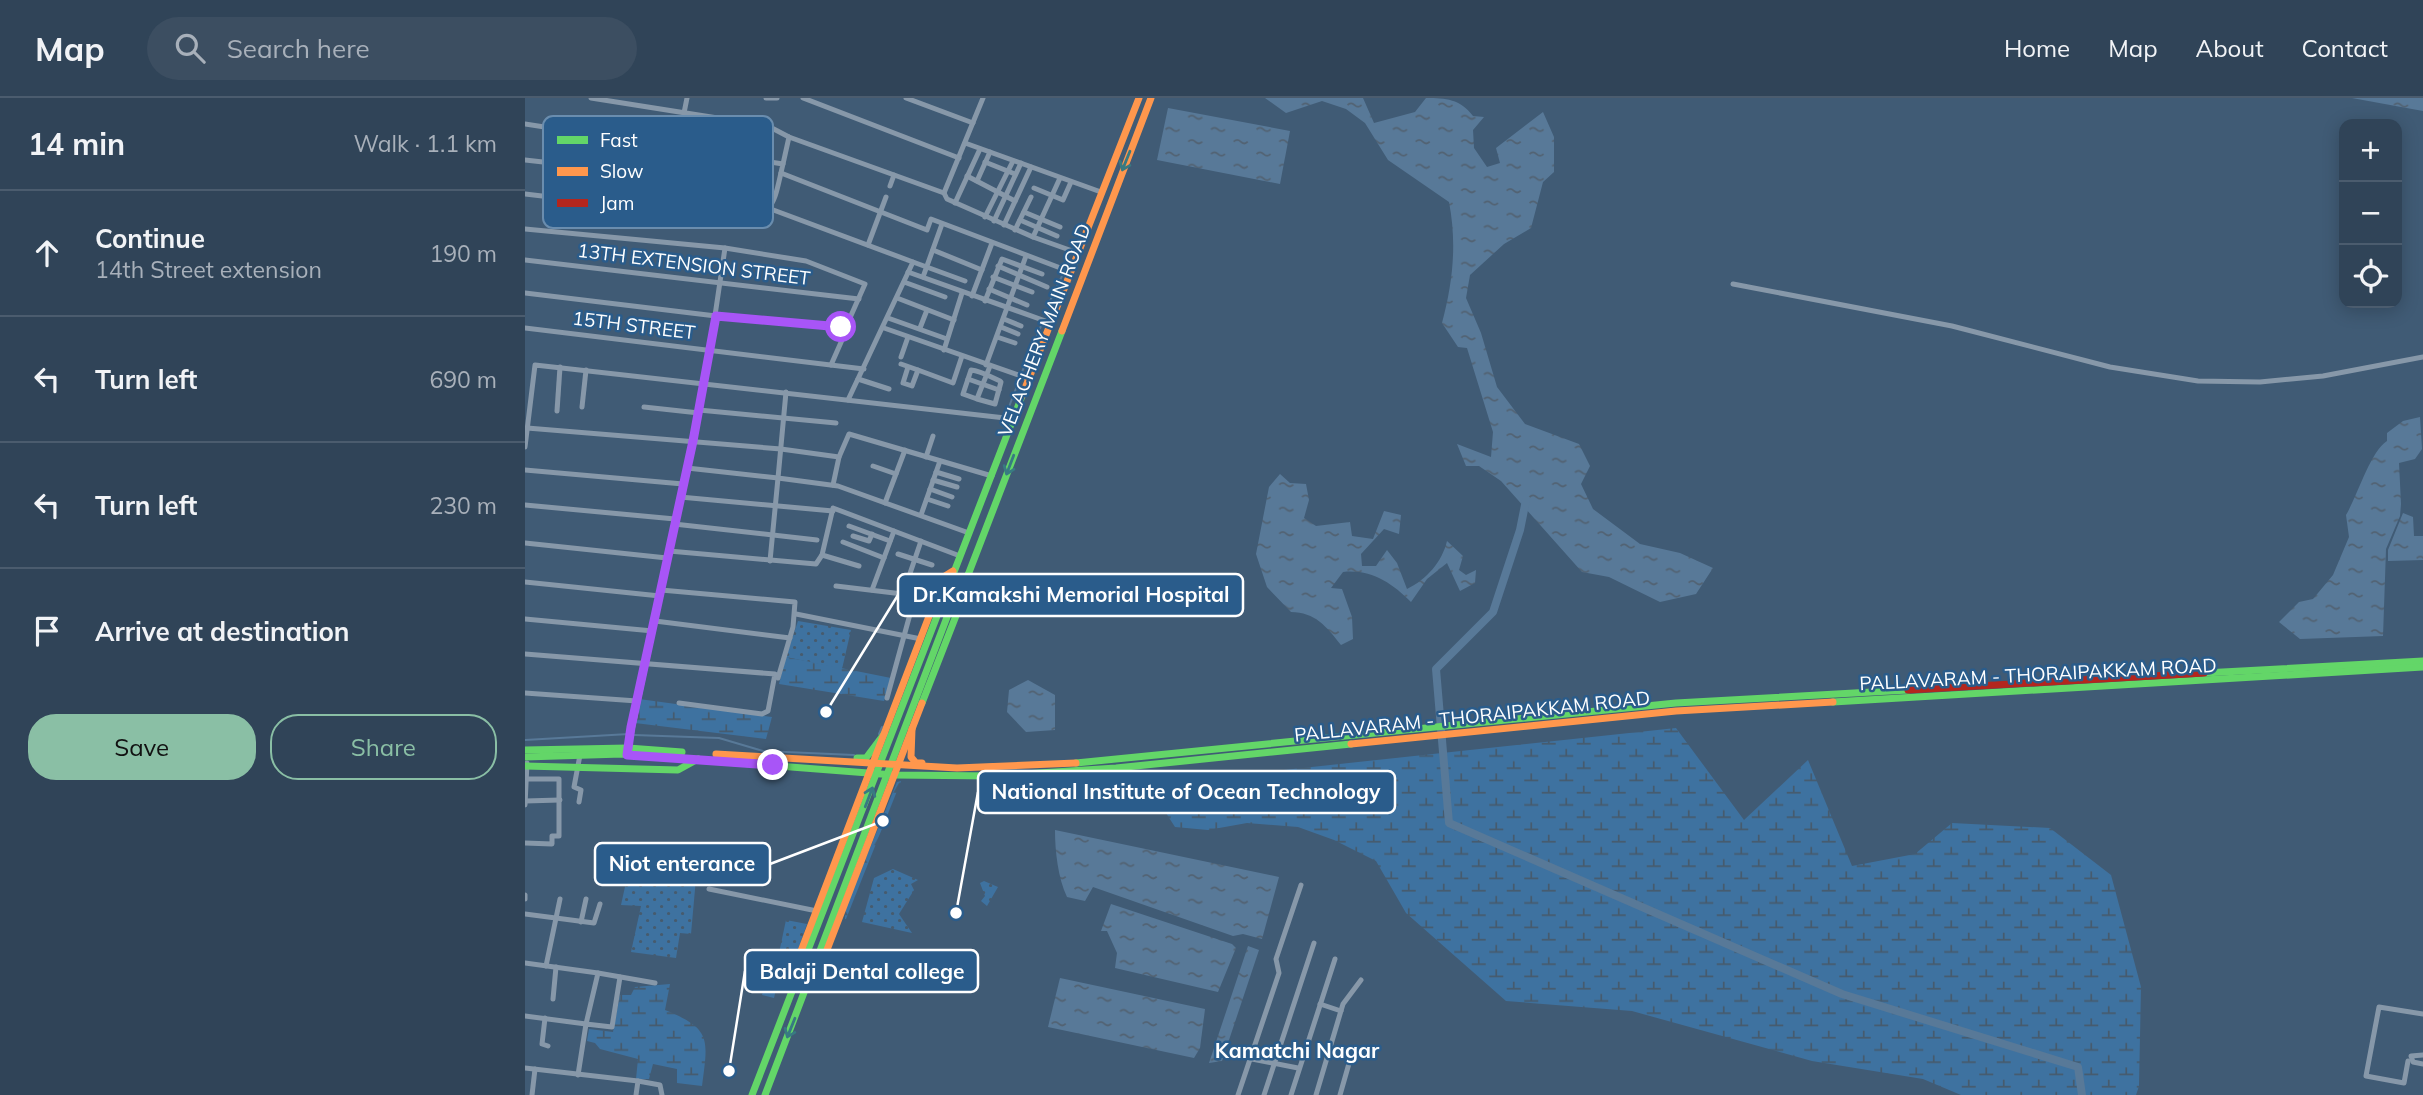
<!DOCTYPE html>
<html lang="en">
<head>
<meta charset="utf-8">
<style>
	body { margin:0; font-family:Mulish,sans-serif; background:#3c4e61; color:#f1f3f6 }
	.controls { position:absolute; right:21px; top:21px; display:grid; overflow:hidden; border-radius:14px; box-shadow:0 4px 18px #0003 }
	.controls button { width:63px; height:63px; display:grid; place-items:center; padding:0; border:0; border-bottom:2px solid #4b5c6e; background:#304458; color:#f1f3f6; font:35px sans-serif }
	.stop { position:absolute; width:21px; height:21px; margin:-16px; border:5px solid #a855f7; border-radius:50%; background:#fff }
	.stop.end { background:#a855f7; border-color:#fff; box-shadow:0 2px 7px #0008 }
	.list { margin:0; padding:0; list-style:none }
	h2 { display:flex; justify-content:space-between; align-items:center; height:91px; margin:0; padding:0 28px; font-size:30px }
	h2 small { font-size:23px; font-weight:400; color:#a8b0ba }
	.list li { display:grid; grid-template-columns:46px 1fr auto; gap:21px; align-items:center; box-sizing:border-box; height:126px; padding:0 28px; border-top:2px solid #4b5c6e }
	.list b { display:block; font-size:26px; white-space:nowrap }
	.list p { margin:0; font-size:23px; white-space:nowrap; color:#a8b0ba }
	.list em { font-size:23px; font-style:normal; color:#a8b0ba }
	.actions { display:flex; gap:14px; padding:21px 28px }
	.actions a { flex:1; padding:16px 0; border:2px solid #8abfa5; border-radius:28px; text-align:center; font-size:24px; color:#8abfa5 }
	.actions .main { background:#8abfa5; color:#111 }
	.icon { flex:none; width:38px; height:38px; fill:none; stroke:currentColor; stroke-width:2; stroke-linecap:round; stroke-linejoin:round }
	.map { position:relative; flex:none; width:1898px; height:997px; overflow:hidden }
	header { display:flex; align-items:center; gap:42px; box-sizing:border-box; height:98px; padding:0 35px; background:#304458; border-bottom:2px solid #4b5c6e }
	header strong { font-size:33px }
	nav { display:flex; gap:38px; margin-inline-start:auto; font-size:24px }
	.search { width:490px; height:63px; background:#3c4e61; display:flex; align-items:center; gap:18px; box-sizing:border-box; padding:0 24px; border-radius:38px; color:#a8b0ba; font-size:26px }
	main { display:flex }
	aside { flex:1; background:#304458 }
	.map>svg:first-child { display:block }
	.grass { fill:url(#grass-dots) }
	.forest { fill:url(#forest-firs) }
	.wetland { fill:url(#wetland-marsh) }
	.park { fill:#3e72a0 }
	.water { fill:url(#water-ripples) }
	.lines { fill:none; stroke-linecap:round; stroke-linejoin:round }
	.stream { stroke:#587998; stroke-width:2 }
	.river { stroke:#587998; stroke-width:8 }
	.street { stroke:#8798a9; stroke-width:5 }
	.fast { stroke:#63d668; stroke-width:7 }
	.slow { stroke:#ff974d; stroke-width:7 }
	.jam { stroke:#b3261e; stroke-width:7 }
	.oneway { stroke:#387a82 }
	.route { stroke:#a855f7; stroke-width:9 }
	.labels { text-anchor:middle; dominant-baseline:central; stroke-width:5; stroke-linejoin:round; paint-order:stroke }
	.street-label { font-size:19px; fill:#fff; stroke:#2a5c8b }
	.neighbourhood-label { font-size:21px; font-weight:bold; fill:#fff; stroke:#2a5c8b }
	.key { fill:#2a5c8b; stroke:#6a8dae; stroke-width:2 }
	.key-label { font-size:19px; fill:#fff }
	.leader { fill:none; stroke:#fff; stroke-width:2.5 }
	.callout-dot { fill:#fff; stroke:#2a5c8b; stroke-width:2.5 }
	.callout { fill:#2a5c8b; stroke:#fff; stroke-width:2.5 }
	.callout-label { font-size:21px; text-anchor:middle; font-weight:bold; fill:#fff }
</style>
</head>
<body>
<header>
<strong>Map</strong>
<div class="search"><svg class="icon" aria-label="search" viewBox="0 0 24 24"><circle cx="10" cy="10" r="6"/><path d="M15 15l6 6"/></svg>Search here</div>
<nav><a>Home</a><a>Map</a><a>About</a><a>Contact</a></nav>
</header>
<main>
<aside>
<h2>14 min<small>Walk · 1.1 km</small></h2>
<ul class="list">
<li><svg class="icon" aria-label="ahead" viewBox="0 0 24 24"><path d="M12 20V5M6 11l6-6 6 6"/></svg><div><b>Continue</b><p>14th Street extension</p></div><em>190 m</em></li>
<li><svg class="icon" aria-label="left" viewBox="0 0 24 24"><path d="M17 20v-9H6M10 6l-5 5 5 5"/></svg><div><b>Turn left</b></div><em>690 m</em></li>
<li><svg class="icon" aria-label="left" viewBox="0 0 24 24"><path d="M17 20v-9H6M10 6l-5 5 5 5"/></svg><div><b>Turn left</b></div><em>230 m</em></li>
<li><svg class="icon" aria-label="arrive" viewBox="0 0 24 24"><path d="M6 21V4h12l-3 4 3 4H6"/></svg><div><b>Arrive at destination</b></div></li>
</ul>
<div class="actions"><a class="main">Save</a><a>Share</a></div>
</aside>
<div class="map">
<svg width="1898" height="997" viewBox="0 0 1898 997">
	<defs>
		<pattern id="grass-dots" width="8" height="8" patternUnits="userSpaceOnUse" patternTransform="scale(1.75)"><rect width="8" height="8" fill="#3e72a0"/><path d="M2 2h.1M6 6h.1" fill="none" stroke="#465b6e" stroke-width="1.8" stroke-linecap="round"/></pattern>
		<pattern id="forest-firs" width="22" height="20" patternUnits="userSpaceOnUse" patternTransform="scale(1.75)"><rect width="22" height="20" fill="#3e72a0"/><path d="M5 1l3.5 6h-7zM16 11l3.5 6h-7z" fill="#465b6e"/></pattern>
		<pattern id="wetland-marsh" width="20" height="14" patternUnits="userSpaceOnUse" patternTransform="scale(1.75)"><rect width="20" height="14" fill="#3e72a0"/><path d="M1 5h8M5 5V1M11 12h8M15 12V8" fill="none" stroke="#465b6e"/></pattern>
		<pattern id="water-ripples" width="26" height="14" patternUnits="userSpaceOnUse" patternTransform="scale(1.75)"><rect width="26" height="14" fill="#587998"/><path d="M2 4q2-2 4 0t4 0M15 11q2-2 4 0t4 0" fill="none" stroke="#526272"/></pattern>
	</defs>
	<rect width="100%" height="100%" fill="#405b75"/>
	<g class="grass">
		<path d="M273,523L326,532L317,571L261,559Z"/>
		<path d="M115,760L172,769L166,836L155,835L151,860L106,854L116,808L96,807L103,775Z"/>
		<path d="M368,771L393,782L386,786L389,792L374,816L387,835L337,824L349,780Z"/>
		<path d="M459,783L473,789L462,808L456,803L460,798L455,785Z"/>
		<path d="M261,822L282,826L271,857L254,855Z"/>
	</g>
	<path class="forest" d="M376,683L321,821H320V811L372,684Z"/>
	<g class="wetland">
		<path d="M261,559L366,580L359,603L254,586Z"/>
		<path d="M114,601L247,619L241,641L110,625Z"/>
		<path d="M1151,630L1219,722L1283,662L1327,768L1390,756L1427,725L1525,730L1586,777L1616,889L1614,988L1611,997H1436L1398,981L1287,963L1107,913L981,903L881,815L851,763L809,742L773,729L722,725L683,732L650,729L641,715L647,699L665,682Z"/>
		<path d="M145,886L140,912C187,931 183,941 177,988L152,985V971L128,966L124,981H111L113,961L75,951L70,945L62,943L64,931L88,934L95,897H106L110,889Z"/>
	</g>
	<path class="park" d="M242,877L254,879L249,900L237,897Z"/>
	<g class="water">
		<path d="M740,0H838L849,25L890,14L901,0C921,0 935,1 948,18L959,19L948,32L949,50L962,69L975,65L971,50L1018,14L1029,39V74L1018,84L1006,130L979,146L945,177L941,200L956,235L972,289L1000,326L1054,346L1065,368L1056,386L1068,411L1115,446L1155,455L1188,470L1171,496L1135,504L1084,479L1057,474L976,383L954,368H941L932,346L966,359L968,334L942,250L933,249L917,225C928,184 932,145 924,104L863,62L840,25L821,11L797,3L761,15Z"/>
		<path d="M1827,0H1898V13Z"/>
		<path d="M643,10L765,33L755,86L632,62Z"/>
		<path d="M1895,319L1897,351L1890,361L1874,365L1876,406L1875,418L1861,451L1858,538L1775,541L1754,524L1774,504L1788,501L1808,477L1824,439L1821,417C1833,397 1845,354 1862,343V335L1878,323Z"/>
		<path d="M755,376L765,385L781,386L784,402L779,420L791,428L825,424L827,438L848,441L859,413L876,417L874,436L859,431L836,456L837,468H851L862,452L872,465L882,491C902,481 917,464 922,443L938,458L934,472L941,477L951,472L950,485L935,493L922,465L902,481L886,504C867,485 846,471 818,474L806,490L817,491L827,519L828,541L816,547C802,529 790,514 766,514L742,489L731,456L744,389Z"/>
		<path d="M1878,415L1888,419L1889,438H1898V462L1863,463V452Z"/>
		<path d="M503,582L530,597V632L501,634L482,614L484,592Z"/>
		<path d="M530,732L754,779L737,841L718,836L708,838L568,789L560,803L542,799C533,780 530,753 530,732Z"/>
		<path d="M586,806L707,846L711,850L693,894L590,870L592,855L582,833H576Z"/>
		<path d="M723,848L734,852L697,963L684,965Z"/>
		<path d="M535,880L680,911L675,950L669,960L523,929Z"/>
	</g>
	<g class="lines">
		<g class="stream">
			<path d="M525,203L537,178"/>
			<path d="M497,274L516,228"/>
			<path d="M482,314L495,280"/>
			<path d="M354,636L357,629"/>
			<path d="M109,637L194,640L238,653L329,657"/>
			<path d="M0,642L104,636"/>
		</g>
		<path class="river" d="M1001,402L995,432L968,514L911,571L924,725L1317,896L1553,969L1557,997"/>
		<g class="street">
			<path d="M66,0L243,28L264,39L419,95"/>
			<path d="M241,0H252"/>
			<path d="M278,0L434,60"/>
			<path d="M381,0L448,25"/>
			<path d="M159,15L162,0"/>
			<path d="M0,26L258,66C248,108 251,119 203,120L0,96"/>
			<path d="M440,45L576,94"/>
			<path d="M0,62L223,87"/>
			<path d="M460,64L490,76"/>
			<path d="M258,66L264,39"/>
			<path d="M256,75L402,132L406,121L546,174"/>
			<path d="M442,78L490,103"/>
			<path d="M452,83L465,54"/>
			<path d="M365,88L369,77"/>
			<path d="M509,90L538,102L546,84"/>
			<path d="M419,95L422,101L508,139L553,155"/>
			<path d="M419,95L458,0"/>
			<path d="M430,105L455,51"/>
			<path d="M243,110L388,164L323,302"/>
			<path d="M499,114L535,129"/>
			<path d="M460,119L488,63"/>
			<path d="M495,122L532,138"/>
			<path d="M469,123L496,65"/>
			<path d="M479,127L506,69"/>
			<path d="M0,131L200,150L281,163L340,186L320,231"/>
			<path d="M490,132L506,99"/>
			<path d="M508,139L535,80"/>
			<path d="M343,147L361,99"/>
			<path d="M408,152L457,172"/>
			<path d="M0,162L334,201"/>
			<path d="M388,164L440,183"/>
			<path d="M473,168L522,189"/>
			<path d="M383,174L526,225"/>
			<path d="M398,179L417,126"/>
			<path d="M468,179L507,194"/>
			<path d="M379,184L420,199"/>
			<path d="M1208,186L1427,228L1585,269L1673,283L1735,284L1798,278L1898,259"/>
			<path d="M464,191L502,207"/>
			<path d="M0,195L191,218L316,229L321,233L306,267"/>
			<path d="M447,198L467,145"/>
			<path d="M372,200L429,222"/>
			<path d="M460,203L477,161L517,176"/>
			<path d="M363,220L422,241"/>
			<path d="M479,221L496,228"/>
			<path d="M476,229L493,236"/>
			<path d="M0,230L339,271"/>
			<path d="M359,230L505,281"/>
			<path d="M395,230L402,212"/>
			<path d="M472,239L490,245"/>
			<path d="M419,252L437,195"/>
			<path d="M376,259L383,239"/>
			<path d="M376,266L393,272L387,288L378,285L383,269"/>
			<path d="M461,267L501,158"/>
			<path d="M393,272L428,285L437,258"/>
			<path d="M333,281L364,291"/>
			<path d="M443,281L474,292"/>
			<path d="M261,294L253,380L313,388L444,435"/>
			<path d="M452,301L470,306L476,284L475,283C466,279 456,273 446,272L438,296L452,301C456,290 461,279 465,268"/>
			<path d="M57,309L61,272"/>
			<path d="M119,309L174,315"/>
			<path d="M174,312L311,325"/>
			<path d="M32,313L35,269"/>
			<path d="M2,330L256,351L314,359L324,336L467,378"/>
			<path d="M0,349L10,267L489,321"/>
			<path d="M401,359L408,338"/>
			<path d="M348,368L371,376"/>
			<path d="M162,370L253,380L245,463"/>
			<path d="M0,372L158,386"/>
			<path d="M411,374L434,381"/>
			<path d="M408,382L432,389"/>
			<path d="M308,387L314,359"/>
			<path d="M405,391L427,399"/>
			<path d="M155,399L308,413"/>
			<path d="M402,401L423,408"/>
			<path d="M360,405L380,352"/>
			<path d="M0,407L150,421"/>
			<path d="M396,417L415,363"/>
			<path d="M149,426L292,442"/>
			<path d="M324,428L365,443"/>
			<path d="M328,438L344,443L347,436"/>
			<path d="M318,444L359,460"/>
			<path d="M0,445L142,460"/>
			<path d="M144,453L291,466L297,457L308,410L435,458"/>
			<path d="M373,456L407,467"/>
			<path d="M297,457L334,468"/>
			<path d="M0,484L135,498"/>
			<path d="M311,488L411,500"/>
			<path d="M136,492L270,504L268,529L253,580"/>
			<path d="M347,492L369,433"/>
			<path d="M378,496L396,443"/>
			<path d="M271,516L396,541"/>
			<path d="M0,521L128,533"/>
			<path d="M130,523L265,540"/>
			<path d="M0,556L250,576L243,613L237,616L154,605"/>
			<path d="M0,595L112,603"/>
			<path d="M362,600L390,498"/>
			<path d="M103,652L180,285L200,150"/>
			<path d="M0,703L35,702"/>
			<path d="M54,704L56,692L49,689L55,657"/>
			<path d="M0,707L2,665"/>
			<path d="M0,745L27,746V738H34V681H2"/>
			<path d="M184,791L292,813"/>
			<path d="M0,801V797"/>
			<path d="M0,816L69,825L75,806"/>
			<path d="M56,824L61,801"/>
			<path d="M0,865L73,875L61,926L0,918"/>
			<path d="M21,868L35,801"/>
			<path d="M73,875L130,885"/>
			<path d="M28,901L31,869"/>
			<path d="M795,906L816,913"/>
			<path d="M20,920L17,946L23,948"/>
			<path d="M1898,957L1886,958L1888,964L1898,966"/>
			<path d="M727,961L773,970"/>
			<path d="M1883,963L1879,985L1841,978L1854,909L1898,916"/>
			<path d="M0,970L113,983L111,997"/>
			<path d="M53,977L61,926L87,929L95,879"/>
			<path d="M113,983L135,987L137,997"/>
			<path d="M7,997L10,971"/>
			<path d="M713,997L754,875L751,861L776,787"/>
			<path d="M739,997L789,845"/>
			<path d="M766,997L810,861"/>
			<path d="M791,997L818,906L836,882"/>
			<path d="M815,997L825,962"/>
		</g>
		<g class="fast">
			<path d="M1679,575L1898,563"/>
			<path d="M1308,604L1898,569"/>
			<path d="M397,605L443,487V477"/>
			<path d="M0,652L103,650L157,654"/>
			<path d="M0,659L97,656L369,677L470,678L591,670L826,646"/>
			<path d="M332,660H341L359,636"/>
			<path d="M551,665L1151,605L1383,592"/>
			<path d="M0,668L153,672L173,661"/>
			<path d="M227,997L497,298"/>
			<path d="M240,997L435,485L443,477L537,233"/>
		</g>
		<g class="slow">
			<path d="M537,233L626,0"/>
			<path d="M497,298L614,0"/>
			<path d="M387,631L386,659L391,665H397"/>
			<path d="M826,646L1151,613L1308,604"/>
			<path d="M191,656L432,670L551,665"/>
			<path d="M276,864V853L411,500L420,478L428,473"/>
			<path d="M291,867L300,857L397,605"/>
		</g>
		<path class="jam" d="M1383,592L1679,575"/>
	</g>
	<defs><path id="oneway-shaft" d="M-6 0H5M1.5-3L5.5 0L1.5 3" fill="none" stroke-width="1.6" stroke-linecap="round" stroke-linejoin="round" transform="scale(1.75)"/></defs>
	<g class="oneway">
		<use href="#oneway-shaft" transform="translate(601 63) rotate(112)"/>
		<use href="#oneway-shaft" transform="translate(485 367) rotate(111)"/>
		<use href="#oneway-shaft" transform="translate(344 699) rotate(-69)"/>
		<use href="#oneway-shaft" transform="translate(266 930) rotate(112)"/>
	</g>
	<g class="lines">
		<path class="route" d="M248,667L102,657L106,629L168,343L191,218L316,229"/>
	</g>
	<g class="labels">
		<g class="street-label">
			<text transform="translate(169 166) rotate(7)">13TH EXTENSION STREET</text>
			<text transform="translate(109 227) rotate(7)">15TH STREET</text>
			<text transform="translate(519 232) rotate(-69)">VELACHERY MAIN ROAD</text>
			<text transform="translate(1513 576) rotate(-3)">PALLAVARAM - THORAIPAKKAM ROAD</text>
			<text transform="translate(947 618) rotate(-6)">PALLAVARAM - THORAIPAKKAM ROAD</text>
		</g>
		<g class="neighbourhood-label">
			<text x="772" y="952">Kamatchi Nagar</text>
		</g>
	</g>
	<rect x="18" y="18" width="230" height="112" rx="10" class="key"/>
	<rect x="32" y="38" width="31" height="8" fill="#63d668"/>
	<rect x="32" y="69" width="31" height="9" fill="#ff974d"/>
	<rect x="32" y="101" width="31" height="8" fill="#b3261e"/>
	<g class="key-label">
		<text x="75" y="49">Fast</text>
		<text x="75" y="80">Slow</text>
		<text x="75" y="112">Jam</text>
	</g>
	<path class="leader" d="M301 614L373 497M431 815L453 694M358 723L245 766M204 973L220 873"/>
	<g class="callout-dot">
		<circle cx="301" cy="614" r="7"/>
		<circle cx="431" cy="815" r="7"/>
		<circle cx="358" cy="723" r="7"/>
		<circle cx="204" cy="973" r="7"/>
	</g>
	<g class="callout">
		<rect x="373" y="476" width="345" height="42" rx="7"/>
		<rect x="453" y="673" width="417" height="42" rx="7"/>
		<rect x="70" y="745" width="175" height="42" rx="7"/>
		<rect x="220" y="852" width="233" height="42" rx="7"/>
	</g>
	<g class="callout-label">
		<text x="546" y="504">Dr.Kamakshi Memorial Hospital</text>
		<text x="661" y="701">National Institute of Ocean Technology</text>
		<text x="157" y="773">Niot enterance</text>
		<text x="337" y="881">Balaji Dental college</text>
	</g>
</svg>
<div class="controls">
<button>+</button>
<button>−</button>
<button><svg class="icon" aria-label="locate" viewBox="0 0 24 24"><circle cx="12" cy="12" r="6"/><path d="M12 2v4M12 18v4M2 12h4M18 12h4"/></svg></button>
</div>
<div class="stop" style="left:316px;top:229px"></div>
<div class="stop end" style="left:248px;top:667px"></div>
</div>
</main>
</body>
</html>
